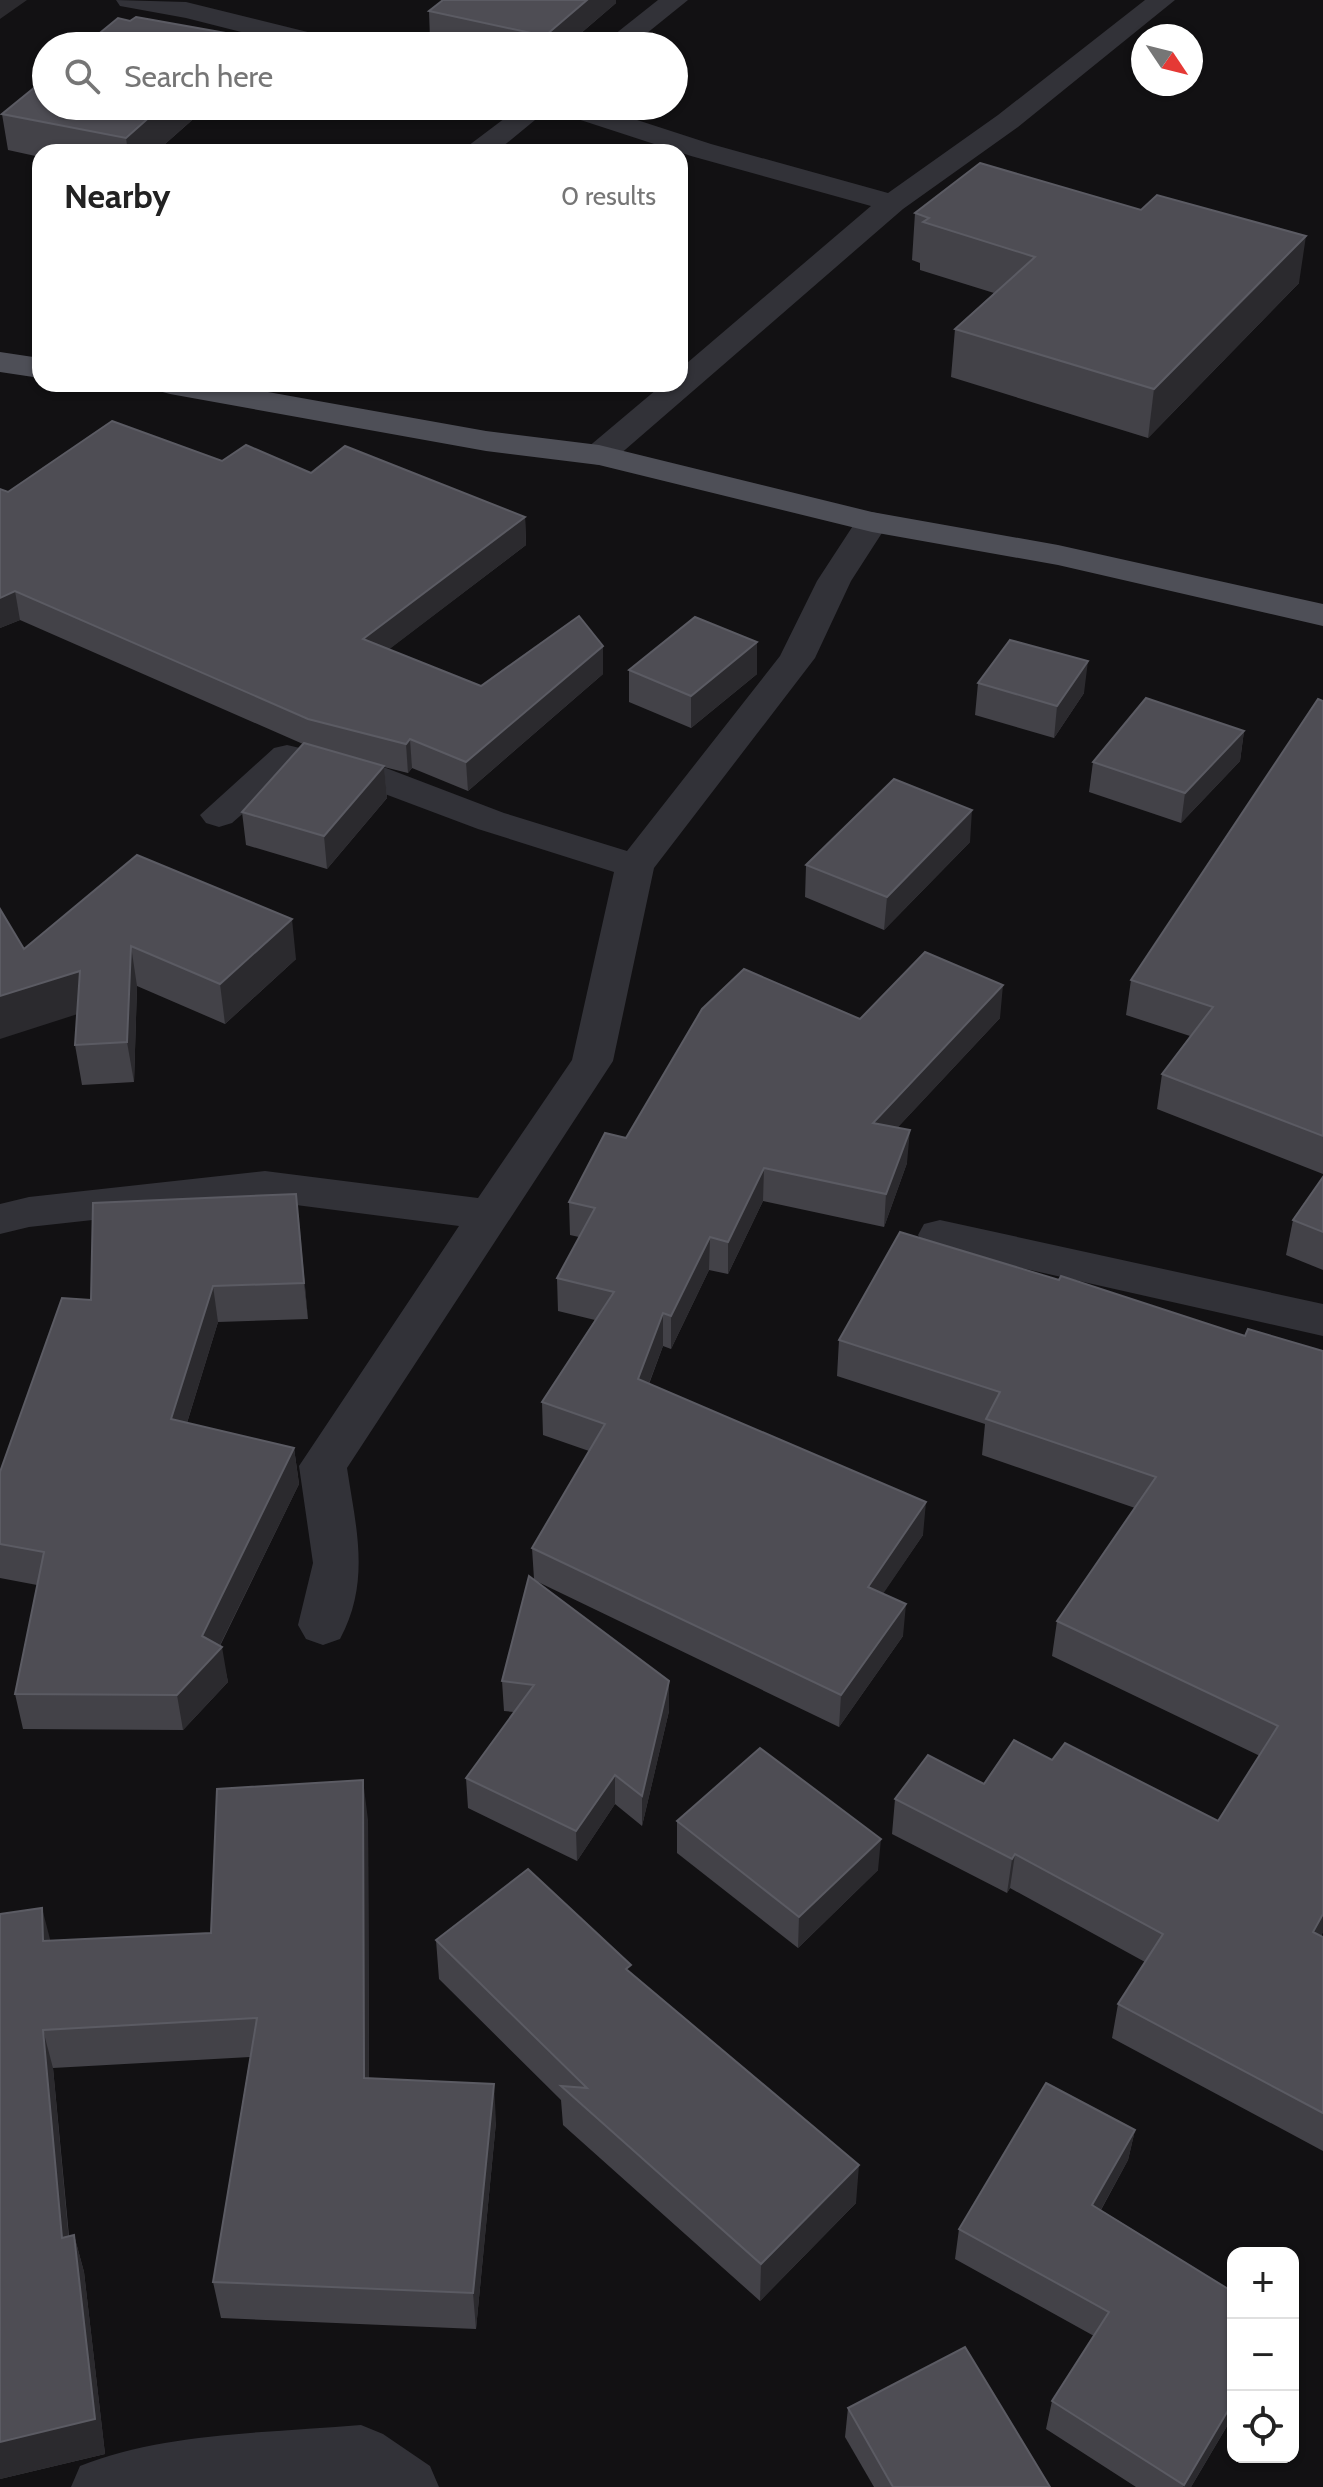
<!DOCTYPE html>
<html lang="en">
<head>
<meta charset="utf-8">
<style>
	body { margin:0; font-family:Cabin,sans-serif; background:#f6f6f6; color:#222 }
	.controls { position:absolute; right:24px; bottom:24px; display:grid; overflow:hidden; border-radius:16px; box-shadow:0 2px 6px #0004 }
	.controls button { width:72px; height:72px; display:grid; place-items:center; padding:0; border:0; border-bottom:2px solid #e0e0e0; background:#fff; color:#222; font:40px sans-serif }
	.compass { position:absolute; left:1131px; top:24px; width:72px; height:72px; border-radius:50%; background:#fff; box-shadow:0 2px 6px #0004; rotate:125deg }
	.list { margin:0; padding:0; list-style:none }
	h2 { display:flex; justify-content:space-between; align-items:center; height:104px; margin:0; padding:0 32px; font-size:34px }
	h2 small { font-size:26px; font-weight:400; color:#767676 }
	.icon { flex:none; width:44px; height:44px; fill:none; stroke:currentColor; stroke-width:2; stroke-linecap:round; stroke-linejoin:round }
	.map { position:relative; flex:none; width:1323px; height:2487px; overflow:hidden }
	.search { position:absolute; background:#fff; box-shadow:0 2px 6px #0004; left:32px; top:32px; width:656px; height:88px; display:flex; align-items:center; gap:20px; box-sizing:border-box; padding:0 28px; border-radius:44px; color:#767676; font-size:30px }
	.panel { position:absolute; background:#fff; box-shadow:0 2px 6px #0004; left:32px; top:144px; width:656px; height:248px; border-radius:24px }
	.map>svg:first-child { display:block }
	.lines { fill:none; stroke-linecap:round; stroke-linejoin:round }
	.minor { fill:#323238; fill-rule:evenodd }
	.primary { fill:#4e4f57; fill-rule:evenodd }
	.wall { fill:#434248 }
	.shaded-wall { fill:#2b2a2e }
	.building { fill:#4e4d54; stroke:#5b5b63; stroke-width:2 }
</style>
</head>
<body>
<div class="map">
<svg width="1323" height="2487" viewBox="0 0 1323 2487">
	<rect width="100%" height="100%" fill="#121113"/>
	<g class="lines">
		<g class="minor">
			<path d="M116,0L186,2L340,40L344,46H297L186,18L120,6Z"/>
			<path d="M658,0H688L631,46H600Z"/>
			<path d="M1145,0H1175L1018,127L903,209L611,462L599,465L587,462L582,455L587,448L663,384H680V369L871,206L691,156L556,112L552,106L496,152H460L521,106H594L711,144L888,193L998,115Z"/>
			<path d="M872,512L884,515L889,522L851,581L815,658L654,868L613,1061L347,1468C356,1528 371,1581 340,1639L323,1645L306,1639L298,1625L313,1563L299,1466L459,1226L265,1201L29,1227L0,1234V1204L29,1197L265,1171L478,1198L572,1060L614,872L478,829L361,785L294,769L232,823L219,827L206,823L200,815L274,748L287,745L386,768L504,813L627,851L780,656L817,581L860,515Z"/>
			<path d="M940,1220L1323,1304V1336L924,1246L918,1235L924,1224Z"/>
			<path d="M361,2425L383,2434L430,2466L439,2487H71L80,2466C164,2432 271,2433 361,2425Z"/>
		</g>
		<g class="primary">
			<path d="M0,352L40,358V378L0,372Z"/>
			<path d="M154,384H224L486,431L599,445L872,512L1058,545L1323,604V626L1058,565L872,532L599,465L486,451L170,394L159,391Z"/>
		</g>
	</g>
	<g class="wall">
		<path d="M443,0H616V3L566,46H463L430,39L429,11Z"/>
		<path d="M208,106L156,152H40V157L8,150L2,114Z"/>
		<path d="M915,213L1299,283L1148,438L951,377L955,329L994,293L920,270V263L912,260Z"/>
		<path d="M222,461L311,473L525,517L526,545L389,649L481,686L603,674L468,791L412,768L408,773L384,767L387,798L327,869L246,845L242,812L303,744L20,620L0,628L8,492Z"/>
		<path d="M757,642V674L691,728L629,702V670Z"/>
		<path d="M978,683L1084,693L1054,738L975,715Z"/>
		<path d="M1323,701V1174L1157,1109L1162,1074L1190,1036L1126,1015L1131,980Z"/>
		<path d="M1244,731L1240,761L1181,823L1089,792L1093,762Z"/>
		<path d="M970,842L884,930L805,897L806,865Z"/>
		<path d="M137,855L296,959L225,1024L137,986L134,1082L82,1085L75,1045L77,1014L24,949Z"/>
		<path d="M1000,1018L897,1128L907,1163L884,1227L763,1201L728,1274L709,1270L671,1349L663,1346L649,1384L923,1535L883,1593L903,1636L839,1727L538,1582L669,1711L642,1826L615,1804L577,1861L468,1808L466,1778L514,1712L504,1711L502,1681L534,1579L532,1548L589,1451L543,1435L542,1402L595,1320L558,1311L557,1278L579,1237L570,1235L569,1202L626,1138L860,1019Z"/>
		<path d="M1323,1177V1270L1286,1255L1293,1220Z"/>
		<path d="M296,1194L308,1319L218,1322L187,1423L294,1448L299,1484L220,1646L228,1682L183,1730L23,1729L15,1694L37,1585L0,1578V1472L91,1300Z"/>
		<path d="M1059,1280L1245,1336L1323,1351V1932L1321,1936L1323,1937V2151L1112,2038L1118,2004L1145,1962L1010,1888L1007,1893L892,1834L895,1799L984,1784L1052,1760L1218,1821L1260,1756L1052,1656L1057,1621L1135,1508L982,1455L985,1424L837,1376L839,1340Z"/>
		<path d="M368,1820L369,2078L496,2122L476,2329L221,2318L213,2282L250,2057L53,2068L69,2236L74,2235L84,2272L105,2454L0,2479L50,1941L211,1933Z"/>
		<path d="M677,1821L878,1870L798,1948L677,1853Z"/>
		<path d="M436,1940L631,1973L856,2203L760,2301L563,2125L561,2100L439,1979Z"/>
		<path d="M1135,2130L1128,2160L1101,2210L1233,2292V2416L1191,2487H1136L1046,2429L1052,2401L1094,2336L955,2259L959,2229Z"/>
		<path d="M848,2408L1050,2487H874L845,2437Z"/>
	</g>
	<g class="shaded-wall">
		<path d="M0,0H27L0,19Z"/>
		<path d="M587,0H616V3L566,46H546L545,36Z"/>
		<path d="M242,36L243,46H231Z"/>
		<path d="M162,106H208L156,152H128L126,138Z"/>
		<path d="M1306,236L1299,283L1148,438L1154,389Z"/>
		<path d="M525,517L526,545L366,667L363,639Z"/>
		<path d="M15,591L20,620L0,628V598Z"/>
		<path d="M757,642V674L691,728V696Z"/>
		<path d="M603,646V674L468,791L466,762Z"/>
		<path d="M1088,661L1084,693L1054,738L1057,706Z"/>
		<path d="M1244,731L1240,761L1181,823L1185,793Z"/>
		<path d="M410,739L412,768L408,773L406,744Z"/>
		<path d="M384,766L387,798L327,869L324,836Z"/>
		<path d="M972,810L970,842L884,930L887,897Z"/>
		<path d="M292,919L296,959L225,1024L220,984Z"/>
		<path d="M131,946L137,986L134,1082L127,1042Z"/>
		<path d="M80,971L87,1011L0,1039V996Z"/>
		<path d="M1003,985L1000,1018L871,1156L873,1123Z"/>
		<path d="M910,1130L907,1163L884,1227L886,1194Z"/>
		<path d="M764,1168L763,1201L728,1274V1242Z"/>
		<path d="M296,1194L300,1230L308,1319L304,1283Z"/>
		<path d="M710,1237L709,1270L671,1349V1316Z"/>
		<path d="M213,1286L218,1322L177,1455L171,1419Z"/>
		<path d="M663,1313V1346L638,1412V1379Z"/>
		<path d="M294,1448L299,1484L216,1653L222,1647L228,1682L183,1730L177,1695L202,1636Z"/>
		<path d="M926,1502L923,1535L866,1619L868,1587Z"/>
		<path d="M906,1604L903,1636L839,1727L841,1695Z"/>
		<path d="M669,1681V1711L642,1826V1796Z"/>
		<path d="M615,1775V1804L577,1861L576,1831Z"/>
		<path d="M363,1780L368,1820L369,2116L364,2078Z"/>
		<path d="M881,1839L878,1870L798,1948L799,1917Z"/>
		<path d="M1015,1854L1010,1888L1007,1893L1012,1859Z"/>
		<path d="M42,1908L52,1947L43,1941Z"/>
		<path d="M1323,1914V1932L1304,1966L1313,1932Z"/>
		<path d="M43,2030L53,2068L72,2274L62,2238Z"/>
		<path d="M494,2084L496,2122L476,2329L473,2293Z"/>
		<path d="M1135,2130L1128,2160L1087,2235L1092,2205Z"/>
		<path d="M859,2165L856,2203L760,2301L761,2264Z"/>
		<path d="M74,2235L84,2272L105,2454L0,2479V2442Z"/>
		<path d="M1233,2402V2416L1191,2487H1183Z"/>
	</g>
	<g class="building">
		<path d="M443,0H587L545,36L429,11Z"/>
		<path d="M136,17L242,36L231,46H84L118,18L130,21Z"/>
		<path d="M46,78V106H162L126,138L2,114Z"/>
		<path d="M980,163L1141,210L1157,195L1306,236L1154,389L955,329L1035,257L923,222L929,218L915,213Z"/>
		<path d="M112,421L222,461L246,445L311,473L345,446L525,517L363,639L481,686L579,616L603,646L466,762L410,739L406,744L308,719L15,591L0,598V489L8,492Z"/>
		<path d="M695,617L757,642L691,696L629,670Z"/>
		<path d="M1010,640L1088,661L1057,706L978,683Z"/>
		<path d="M1146,698L1244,731L1185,793L1093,762Z"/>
		<path d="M1318,699L1323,701V1136L1162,1074L1213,1007L1131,980Z"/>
		<path d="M304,743L384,766L324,836L242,812Z"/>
		<path d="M894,779L972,810L887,897L806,865Z"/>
		<path d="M137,855L292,919L220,984L131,946L127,1042L75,1045L80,971L0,996V909L24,949Z"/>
		<path d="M925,952L1003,985L873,1123L910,1130L886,1194L764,1168L728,1242L710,1237L671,1316L663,1313L638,1379L926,1502L868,1587L906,1604L841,1695L532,1548L605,1424L542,1402L614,1292L557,1278L595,1208L569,1202L605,1133L626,1138L702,1009L744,969L860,1019Z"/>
		<path d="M1323,1177V1232L1293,1220Z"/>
		<path d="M296,1194L304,1283L213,1286L171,1419L294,1448L202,1636L222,1647L177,1695L15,1694L44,1552L0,1544V1472L62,1298L91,1300L93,1203Z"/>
		<path d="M900,1232L1059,1280L1061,1276L1245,1336L1248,1329L1323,1351V1914L1313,1932L1323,1937V2113L1118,2004L1163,1934L1015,1854L1012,1859L895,1799L928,1755L984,1784L1014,1740L1052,1760L1065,1743L1218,1821L1278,1726L1057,1621L1156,1477L986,1419L1000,1392L839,1340Z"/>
		<path d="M529,1576L669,1681L642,1796L615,1775L576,1831L466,1778L534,1685L502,1681Z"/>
		<path d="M760,1748L881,1839L799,1917L677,1821Z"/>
		<path d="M363,1780L364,2078L494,2084L473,2293L213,2282L257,2018L43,2030L62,2238L74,2235L95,2419L0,2442V1914L42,1908L43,1941L211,1933L217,1789Z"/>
		<path d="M528,1869L631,1965L626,1969L859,2165L761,2264L561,2086L587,2088L436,1940Z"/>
		<path d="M1046,2083L1135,2130L1092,2205L1233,2292V2402L1184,2485L1052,2401L1109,2312L959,2229Z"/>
		<path d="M965,2347L1050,2487H893L848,2408Z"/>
	</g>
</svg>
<div class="controls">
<button>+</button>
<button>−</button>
<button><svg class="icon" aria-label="locate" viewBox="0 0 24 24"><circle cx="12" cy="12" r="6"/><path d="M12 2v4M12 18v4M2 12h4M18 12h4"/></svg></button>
</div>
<svg class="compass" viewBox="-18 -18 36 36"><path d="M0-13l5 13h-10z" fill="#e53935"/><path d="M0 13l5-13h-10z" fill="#767676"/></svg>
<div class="search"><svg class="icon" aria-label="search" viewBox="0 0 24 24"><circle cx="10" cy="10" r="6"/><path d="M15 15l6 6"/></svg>Search here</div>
<section class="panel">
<h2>Nearby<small>0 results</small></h2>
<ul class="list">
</ul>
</section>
</div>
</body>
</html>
